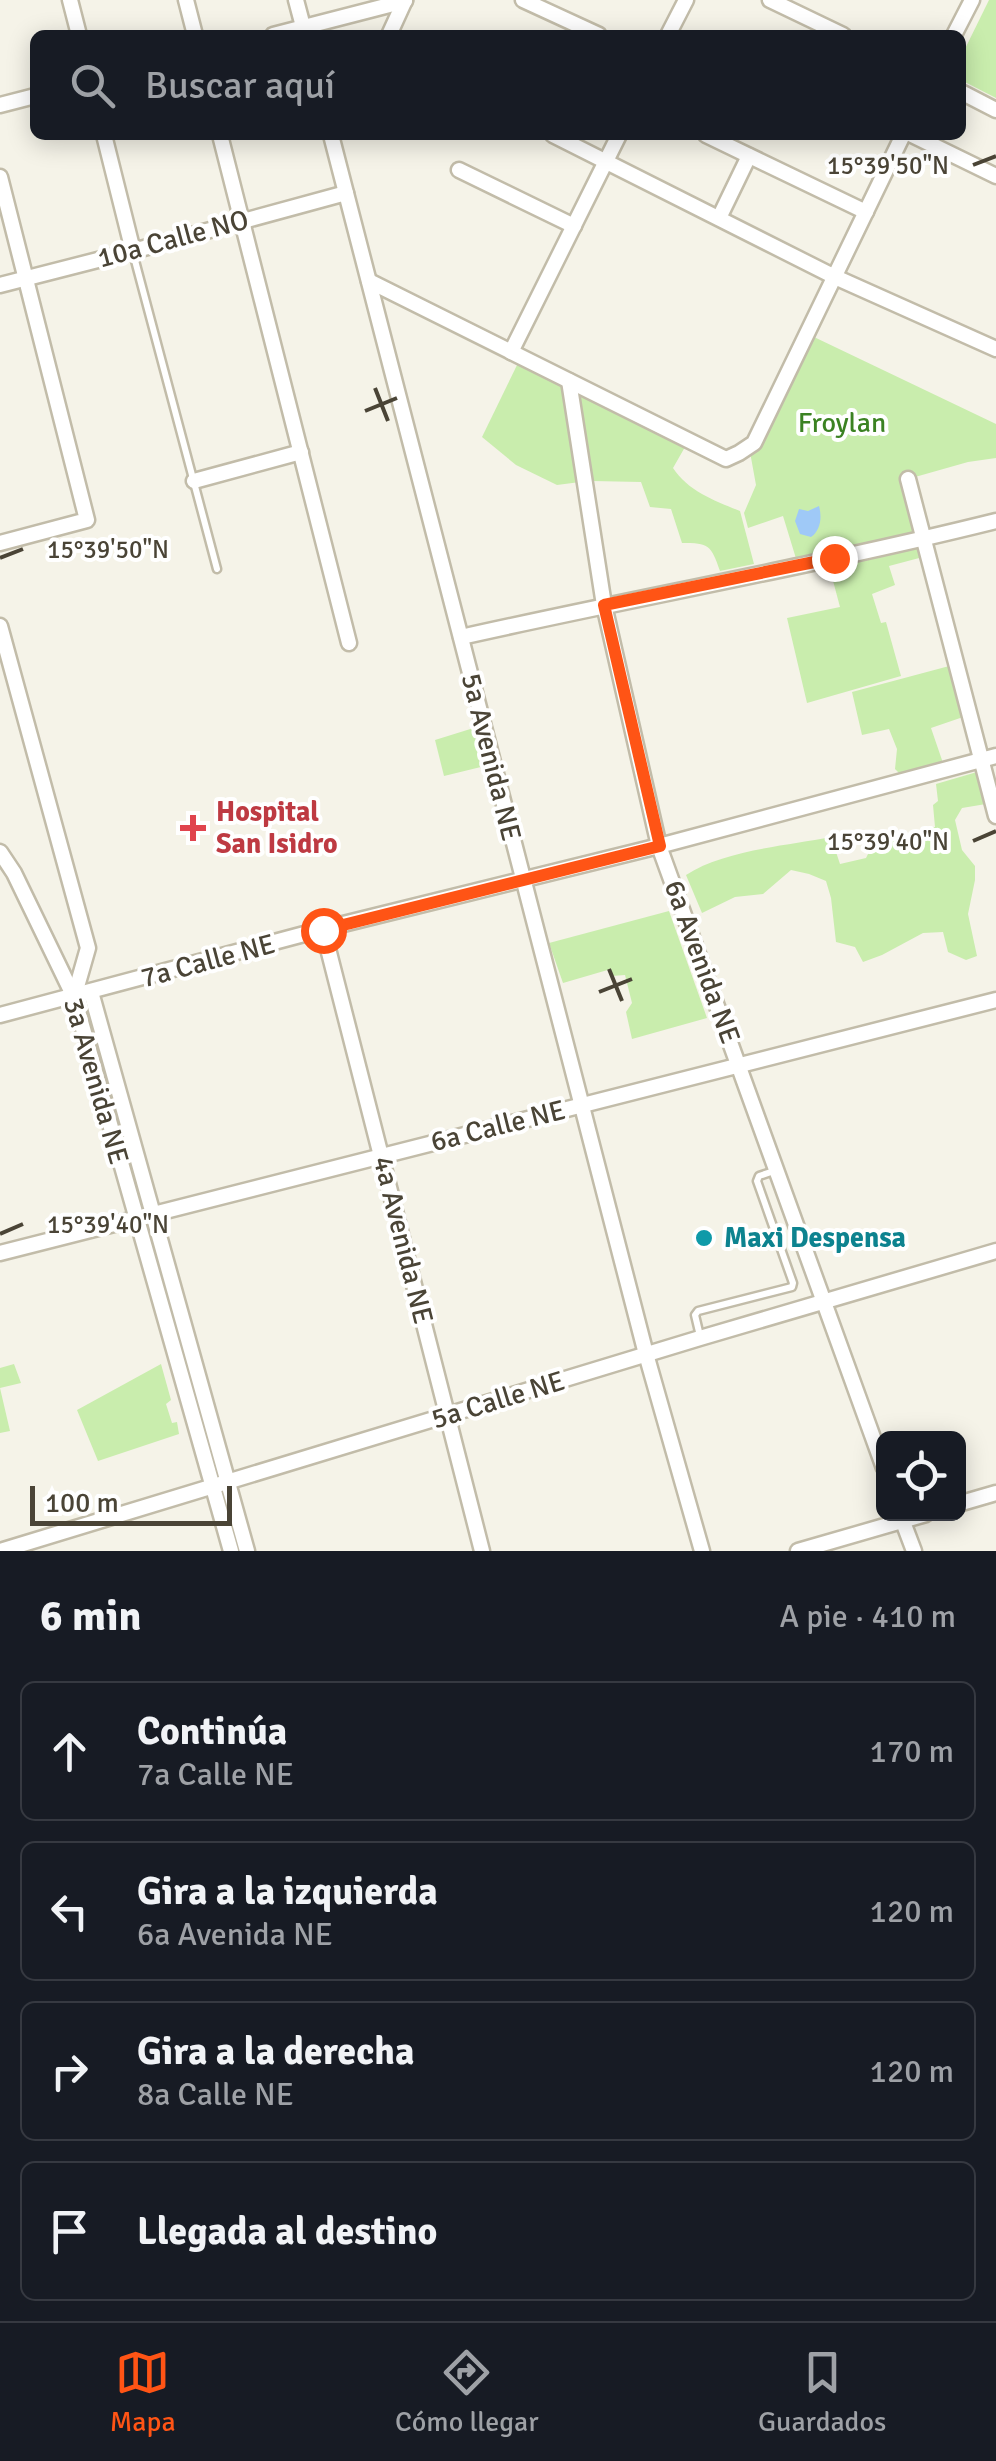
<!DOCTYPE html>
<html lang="es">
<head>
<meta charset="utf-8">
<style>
	body { margin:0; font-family:Signika,sans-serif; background:#242831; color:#f1f3f6 }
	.controls { position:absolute; right:30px; bottom:30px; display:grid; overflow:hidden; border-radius:15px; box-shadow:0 5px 25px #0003 }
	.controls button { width:90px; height:90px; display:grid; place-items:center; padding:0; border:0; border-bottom:2px solid #363941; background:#171b24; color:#f1f3f6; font:50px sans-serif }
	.scale { position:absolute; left:30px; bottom:25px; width:202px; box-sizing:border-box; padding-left:10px; border:5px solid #4a4436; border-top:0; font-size:28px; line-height:35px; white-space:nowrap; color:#4a4436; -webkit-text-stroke:8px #fff; paint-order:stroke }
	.stop { position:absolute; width:30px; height:30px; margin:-22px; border:8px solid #ff5415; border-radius:50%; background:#fff }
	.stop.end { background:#ff5415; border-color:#fff; box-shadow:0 2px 10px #0008 }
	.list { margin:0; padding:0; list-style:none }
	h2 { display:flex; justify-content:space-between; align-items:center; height:130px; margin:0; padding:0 40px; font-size:42px }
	h2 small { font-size:32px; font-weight:400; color:#9ea1a6 }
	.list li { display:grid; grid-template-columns:65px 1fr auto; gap:30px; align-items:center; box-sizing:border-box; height:140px; margin:0 20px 20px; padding:0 20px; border:2px solid #363941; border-radius:15px }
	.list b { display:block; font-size:38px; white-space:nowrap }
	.list p { margin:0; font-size:32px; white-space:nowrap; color:#9ea1a6 }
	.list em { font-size:32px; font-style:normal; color:#9ea1a6 }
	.icon { flex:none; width:55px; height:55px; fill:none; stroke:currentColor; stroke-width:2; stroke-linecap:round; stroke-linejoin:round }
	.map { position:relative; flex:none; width:996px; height:1551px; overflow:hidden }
	.search { position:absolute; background:#171b24; box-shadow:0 5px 25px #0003; left:30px; right:30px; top:30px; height:110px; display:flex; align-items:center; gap:25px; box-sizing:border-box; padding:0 35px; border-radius:15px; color:#9ea1a6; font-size:38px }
	.sheet { height:770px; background:#171b24 }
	nav { display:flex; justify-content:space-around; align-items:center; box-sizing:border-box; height:140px; border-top:2px solid #363941; background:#171b24; font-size:28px; color:#9ea1a6 }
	nav a { display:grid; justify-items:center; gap:5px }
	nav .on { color:#ff5415 }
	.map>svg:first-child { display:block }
	.green { fill:#c9edad }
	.water { fill:#9fc9f7 }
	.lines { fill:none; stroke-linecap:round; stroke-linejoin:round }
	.lane-casing { stroke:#c2bca9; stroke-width:11 }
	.street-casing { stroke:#c2bca9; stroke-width:19 }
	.lane { stroke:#fff; stroke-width:6 }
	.street { stroke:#fff; stroke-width:14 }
	.route { stroke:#ff5415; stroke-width:12 }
	.ticks { fill:none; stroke:#4a4436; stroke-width:4 }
	.health-dot { fill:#e0444e; stroke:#fff; stroke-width:4 }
	.culture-dot { fill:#0f9aa8; stroke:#fff; stroke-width:4 }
	.labels { text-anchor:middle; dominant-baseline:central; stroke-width:8; stroke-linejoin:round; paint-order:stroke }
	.street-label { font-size:28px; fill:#4a4436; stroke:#fff }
	.park-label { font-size:28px; fill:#3b8222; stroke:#fff }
	.health-label { font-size:28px; font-weight:bold; fill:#be3a42; stroke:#fff; text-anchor:start }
	.culture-label { font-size:28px; font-weight:bold; fill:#0d838f; stroke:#fff; text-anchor:start }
	.ticks-label { font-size:25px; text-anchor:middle; fill:#4a4436; stroke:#fff; stroke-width:8; stroke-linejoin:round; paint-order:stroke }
</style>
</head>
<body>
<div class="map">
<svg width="996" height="1551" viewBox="0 0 996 1551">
	<rect width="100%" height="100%" fill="#f5f3e8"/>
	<g class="green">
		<path d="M989,0H996V98L961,80V57Z"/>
		<path d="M814,337L996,424V458L968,462L908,479L922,539L798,565L783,516L748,528L744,513L756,485L750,452L758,445Z"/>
		<path d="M519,361L565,384L580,482L557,485L516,465L482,437Z"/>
		<path d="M576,393L685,447L673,468C688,491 715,501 740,511L754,564L720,571C711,545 709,543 682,543L671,509L650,507L641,482L592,481Z"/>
		<path d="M920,543L923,557L889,566L895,585L872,594L881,623L886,622L901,676L807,703L787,618L840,607L828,562Z"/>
		<path d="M953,665L966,716L931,728L943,763L899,773L895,769L897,749L889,729L862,735L852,692Z"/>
		<path d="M480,726L489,765L444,776L435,740Z"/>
		<path d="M977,772L986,804L962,808L955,820L962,850L975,866V880L968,914L977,956L966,960L948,952L943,932L923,933L882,955L863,962L855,947L836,942L831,898L826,881L809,874L791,870L763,894L735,897L702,913L686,875C724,850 786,846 831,837L840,864L866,858L871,848L935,827L933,805L938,801L936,784Z"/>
		<path d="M669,911L707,1018L632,1039L626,1012L632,1003L625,975L612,976L611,969L563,983L549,943Z"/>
		<path d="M14,1364L21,1383L0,1388L10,1431L0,1433V1368Z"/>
		<path d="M161,1364L171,1400L166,1404L172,1423L177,1422L179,1434L98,1461L77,1410Z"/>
	</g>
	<path class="water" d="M819,506C822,517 821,530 811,537L800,534L795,521L799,509L808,511Z"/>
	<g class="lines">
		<g class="lane-casing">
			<g id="lane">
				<path d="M133,253L217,569"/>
				<path d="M700,1336L695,1315L698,1311L792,1287L793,1283L757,1181L759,1176L774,1171"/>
			</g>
		</g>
		<g class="street-casing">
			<g id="street">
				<path d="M70,0L79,35"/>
				<path d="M186,0L195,35"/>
				<path d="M296,0L305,34"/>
				<path d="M523,0L599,35"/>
				<path d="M770,0L843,35"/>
				<path d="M273,35L405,1"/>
				<path d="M389,35L405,0"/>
				<path d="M668,35L686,0"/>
				<path d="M954,35L972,0"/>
				<path d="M961,92L996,110"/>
				<path d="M0,105L35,96"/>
				<path d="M104,135L133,251"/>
				<path d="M220,135L349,643"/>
				<path d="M331,135L646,1354L702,1551"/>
				<path d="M553,135L835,277L996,349"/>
				<path d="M706,135L866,212"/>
				<path d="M912,135L996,176"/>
				<path d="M459,170L574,226"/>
				<path d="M0,177L87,520L0,543"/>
				<path d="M719,218L749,156"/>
				<path d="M369,281L726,459L739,453L754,443L903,135"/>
				<path d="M0,285L133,251L346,193"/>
				<path d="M511,352L619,135"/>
				<path d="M569,381L604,605L659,846L884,1468"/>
				<path d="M908,479L996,816"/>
				<path d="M194,481L301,452"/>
				<path d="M0,626L88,948L74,997"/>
				<path d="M461,637C639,597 819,565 996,521"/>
				<path d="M0,852L14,873L74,997L231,1551"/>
				<path d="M323,929L482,1551"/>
				<path d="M91,992L247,1551"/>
				<path d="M0,1015L323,929L659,846L996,756"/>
				<path d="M0,1253L996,1000"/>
				<path d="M958,1504L996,1493"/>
				<path d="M900,1514L914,1551"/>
				<path d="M0,1551L700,1338L996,1251"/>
				<path d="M798,1551L926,1514"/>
			</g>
		</g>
		<use href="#lane" class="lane"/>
		<use href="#street" class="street"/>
	</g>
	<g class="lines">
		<path class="route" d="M323,930L660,846L604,605L834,558"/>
	</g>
	<path class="ticks" d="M973,165L996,156M375,388L388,421M365,411L397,398M0,558L23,549M973,841L996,831M609,969L622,1001M599,992L632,979M0,1234L23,1224"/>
	<path class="health-dot" d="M188 813h10v10h10v10h-10v10h-10v-10h-10v-10h10z"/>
	<circle class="culture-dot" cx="704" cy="1238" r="10"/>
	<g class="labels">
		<g class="street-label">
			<text transform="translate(173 239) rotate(-15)">10a Calle NO</text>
			<text transform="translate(491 757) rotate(76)">5a Avenida NE</text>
			<text transform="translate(208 961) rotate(-15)">7a Calle NE</text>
			<text transform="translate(702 962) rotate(70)">6a Avenida NE</text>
			<text transform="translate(96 1081) rotate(74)">3a Avenida NE</text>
			<text transform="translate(498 1126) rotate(-14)">6a Calle NE</text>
			<text transform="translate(403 1240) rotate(76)">4a Avenida NE</text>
			<text transform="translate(498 1400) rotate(-17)">5a Calle NE</text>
		</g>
		<g class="park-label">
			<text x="842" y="423">Froylan</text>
		</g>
		<g class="health-label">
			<text x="216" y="812">Hospital<tspan x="216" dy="32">San Isidro</tspan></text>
		</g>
		<g class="culture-label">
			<text x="724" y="1238">Maxi Despensa</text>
		</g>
	</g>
	<g class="ticks-label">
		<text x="888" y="174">15°39'50"N</text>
		<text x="108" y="558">15°39'50"N</text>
		<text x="888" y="850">15°39'40"N</text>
		<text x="108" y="1233">15°39'40"N</text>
	</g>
</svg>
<div class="controls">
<button><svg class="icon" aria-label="locate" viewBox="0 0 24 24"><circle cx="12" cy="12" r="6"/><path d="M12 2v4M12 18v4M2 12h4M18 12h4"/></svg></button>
</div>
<div class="scale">100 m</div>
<div class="stop" style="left:323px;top:930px"></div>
<div class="stop end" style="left:834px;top:558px"></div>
<div class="search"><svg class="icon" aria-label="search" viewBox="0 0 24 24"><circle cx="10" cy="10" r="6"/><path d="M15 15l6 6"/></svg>Buscar aquí</div>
</div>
<section class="sheet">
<h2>6 min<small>A pie · 410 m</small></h2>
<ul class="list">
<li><svg class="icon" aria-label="ahead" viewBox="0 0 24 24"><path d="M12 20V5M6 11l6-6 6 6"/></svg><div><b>Continúa</b><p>7a Calle NE</p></div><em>170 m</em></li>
<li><svg class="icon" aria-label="left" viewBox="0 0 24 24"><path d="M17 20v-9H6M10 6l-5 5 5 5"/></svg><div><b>Gira a la izquierda</b><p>6a Avenida NE</p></div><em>120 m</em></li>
<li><svg class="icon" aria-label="right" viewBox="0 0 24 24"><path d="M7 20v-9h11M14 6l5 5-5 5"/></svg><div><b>Gira a la derecha</b><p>8a Calle NE</p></div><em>120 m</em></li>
<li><svg class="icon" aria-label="arrive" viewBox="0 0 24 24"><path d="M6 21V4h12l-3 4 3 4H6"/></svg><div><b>Llegada al destino</b></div></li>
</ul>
</section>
<nav>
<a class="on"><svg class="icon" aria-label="map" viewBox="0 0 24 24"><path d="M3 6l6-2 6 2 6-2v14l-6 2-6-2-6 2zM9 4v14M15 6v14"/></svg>Mapa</a>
<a><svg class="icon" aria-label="directions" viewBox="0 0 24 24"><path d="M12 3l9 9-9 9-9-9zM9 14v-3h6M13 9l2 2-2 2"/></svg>Cómo llegar</a>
<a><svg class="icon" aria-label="saved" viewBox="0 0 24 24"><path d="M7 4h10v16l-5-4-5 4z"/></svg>Guardados</a>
</nav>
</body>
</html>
